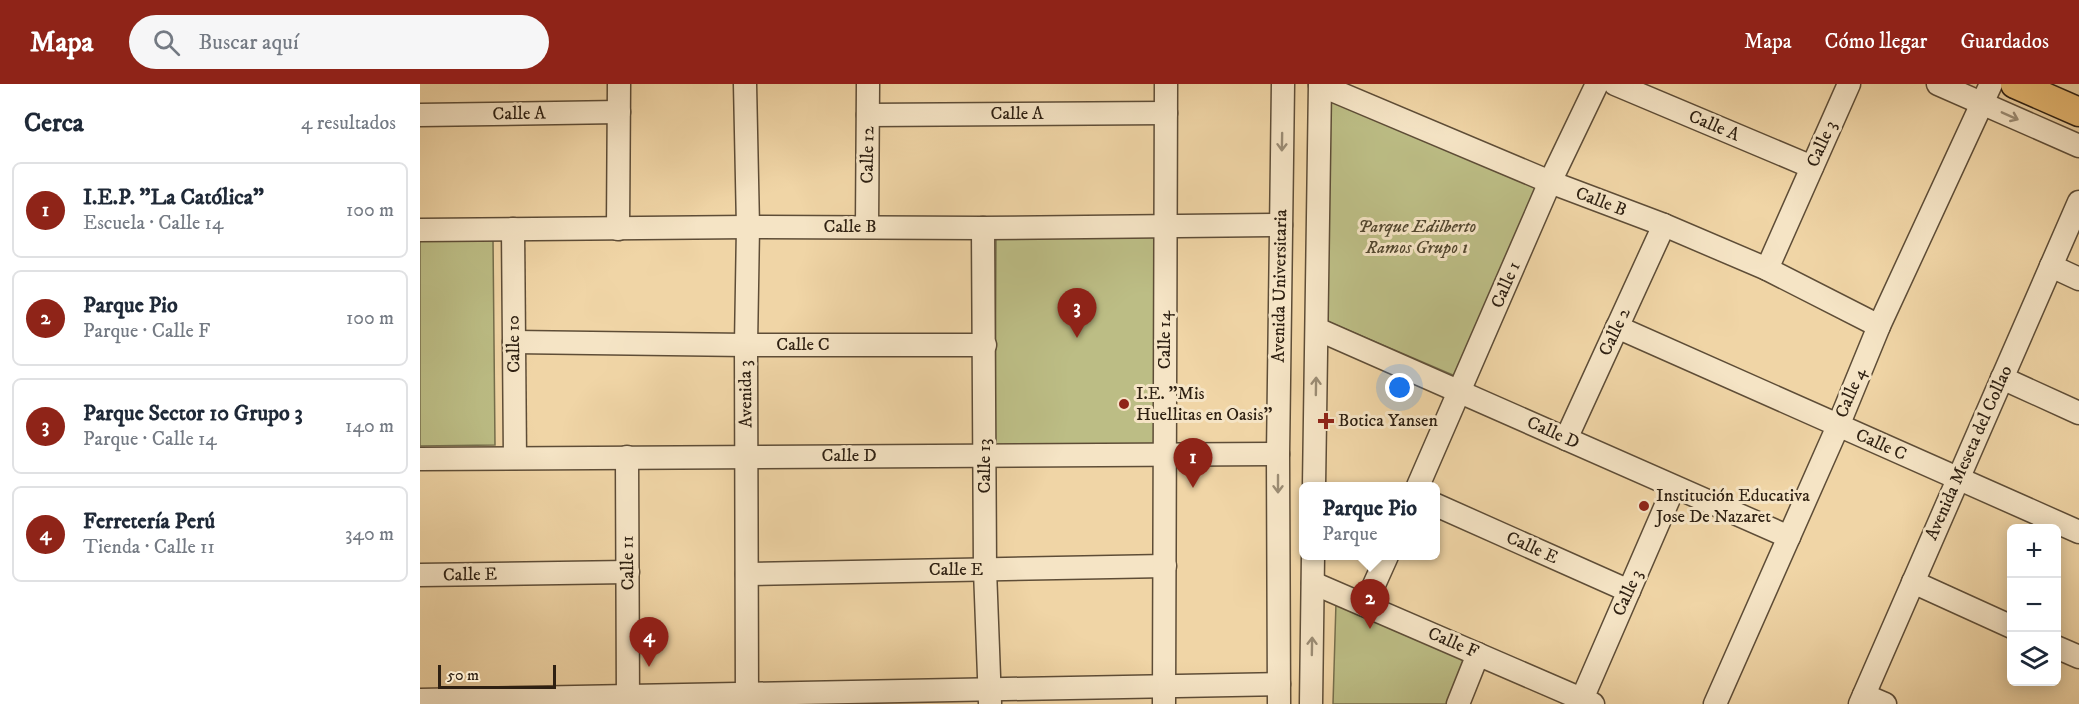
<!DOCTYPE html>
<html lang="es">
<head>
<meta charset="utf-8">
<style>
	body { margin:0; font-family:"IM FELL DW Pica",serif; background:#f6f6f7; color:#1f2937 }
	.controls { position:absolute; right:18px; bottom:18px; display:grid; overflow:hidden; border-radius:9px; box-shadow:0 3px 15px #0003 }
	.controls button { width:54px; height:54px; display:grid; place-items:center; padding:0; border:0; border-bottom:2px solid #e0e1e3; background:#fff; color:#1f2937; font:30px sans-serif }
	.scale { position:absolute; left:18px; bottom:15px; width:118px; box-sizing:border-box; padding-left:6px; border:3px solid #2e2012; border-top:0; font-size:16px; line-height:21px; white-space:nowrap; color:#2e2012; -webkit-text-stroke:4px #f5e4c5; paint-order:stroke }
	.you { position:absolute; left:980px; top:304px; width:21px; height:21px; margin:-15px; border:4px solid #fff; border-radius:50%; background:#1a73e8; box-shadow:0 0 0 9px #1a73e833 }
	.badge { display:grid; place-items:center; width:39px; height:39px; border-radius:50%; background:#8f2418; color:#fff; font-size:20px; font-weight:700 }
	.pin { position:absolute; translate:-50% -50px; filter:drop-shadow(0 2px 3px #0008) }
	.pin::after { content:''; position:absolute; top:32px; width:21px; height:18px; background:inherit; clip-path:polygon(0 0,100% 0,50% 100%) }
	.popup { position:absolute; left:879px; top:398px; width:141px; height:78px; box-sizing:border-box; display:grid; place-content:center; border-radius:9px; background:#fff; filter:drop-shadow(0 2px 4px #0005); font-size:20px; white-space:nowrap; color:#747a83 }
	.popup b { font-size:22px; color:#1f2937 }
	.popup::after { content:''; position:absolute; left:50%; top:100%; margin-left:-12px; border:12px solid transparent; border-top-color:#fff }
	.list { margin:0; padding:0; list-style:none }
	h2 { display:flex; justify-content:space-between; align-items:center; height:78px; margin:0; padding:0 24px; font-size:26px }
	h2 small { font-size:20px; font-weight:400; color:#747a83 }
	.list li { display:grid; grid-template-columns:39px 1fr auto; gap:18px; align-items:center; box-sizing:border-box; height:96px; margin:0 12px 12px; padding:0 12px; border:2px solid #e0e1e3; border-radius:9px }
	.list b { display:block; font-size:22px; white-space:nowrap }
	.list p { margin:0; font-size:20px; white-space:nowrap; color:#747a83 }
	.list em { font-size:20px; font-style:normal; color:#747a83 }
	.icon { flex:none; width:33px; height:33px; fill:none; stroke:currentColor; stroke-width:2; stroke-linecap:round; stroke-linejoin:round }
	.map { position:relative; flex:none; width:1659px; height:620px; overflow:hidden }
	header { display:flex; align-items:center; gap:36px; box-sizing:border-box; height:84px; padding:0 30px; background:#8f2418; color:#fff }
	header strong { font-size:28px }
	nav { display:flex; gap:33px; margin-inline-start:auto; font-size:21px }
	.search { width:420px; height:54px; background:#f6f6f7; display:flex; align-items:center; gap:15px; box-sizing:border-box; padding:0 21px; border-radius:33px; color:#747a83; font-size:22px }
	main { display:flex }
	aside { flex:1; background:#fff }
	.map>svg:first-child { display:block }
	.green { fill:#bcbd85; stroke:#756e4c; stroke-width:1.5 }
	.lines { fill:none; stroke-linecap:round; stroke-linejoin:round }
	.minor-casing { stroke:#5e4d37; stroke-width:25 }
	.major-casing { stroke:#2e2012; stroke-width:31 }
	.minor { stroke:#f5e4c5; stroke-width:22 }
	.major { stroke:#e8ba73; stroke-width:28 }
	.oneway { stroke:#9b8c74 }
	.poi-dot { fill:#8f2418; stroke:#f5e4c5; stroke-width:2 }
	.labels { text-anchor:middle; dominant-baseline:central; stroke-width:6; stroke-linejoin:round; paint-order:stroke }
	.street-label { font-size:18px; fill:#2e2012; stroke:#f5e4c5 }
	.park-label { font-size:18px; font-style:italic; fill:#52472f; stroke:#f5e4c5 }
	.poi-label { font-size:18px; fill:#2e2012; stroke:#f5e4c5; text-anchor:start }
</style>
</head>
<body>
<header>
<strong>Mapa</strong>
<div class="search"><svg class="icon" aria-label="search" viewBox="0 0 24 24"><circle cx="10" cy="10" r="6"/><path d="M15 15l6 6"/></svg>Buscar aquí</div>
<nav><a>Mapa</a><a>Cómo llegar</a><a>Guardados</a></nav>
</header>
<main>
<aside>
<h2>Cerca<small>4 resultados</small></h2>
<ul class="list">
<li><span class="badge">1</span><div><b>I.E.P. &quot;La Católica&quot;</b><p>Escuela · Calle 14</p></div><em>100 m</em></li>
<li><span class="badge">2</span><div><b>Parque Pio</b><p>Parque · Calle F</p></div><em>100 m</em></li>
<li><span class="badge">3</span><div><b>Parque Sector 10 Grupo 3</b><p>Parque · Calle 14</p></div><em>140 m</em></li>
<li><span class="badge">4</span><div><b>Ferretería Perú</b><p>Tienda · Calle 11</p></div><em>340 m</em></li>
</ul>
</aside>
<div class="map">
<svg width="1659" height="620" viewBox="0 0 1659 620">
	<rect width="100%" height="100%" fill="#f0d5a6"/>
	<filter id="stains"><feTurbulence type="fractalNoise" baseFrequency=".00333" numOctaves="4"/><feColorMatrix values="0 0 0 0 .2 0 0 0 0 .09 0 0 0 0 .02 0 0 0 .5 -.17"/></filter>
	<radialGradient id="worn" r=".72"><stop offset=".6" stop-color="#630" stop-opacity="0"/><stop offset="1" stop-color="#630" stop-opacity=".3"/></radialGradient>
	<g class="green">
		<path d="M912,18H917L1119,102L1035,292L909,238L904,232L909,22Z"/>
		<path d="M576,145L739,147L737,361L575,363Z"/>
		<path d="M73,155L75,361L0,362V156Z"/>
		<path d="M916,518L1052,572L1031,620H913Z"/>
	</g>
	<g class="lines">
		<g class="minor-casing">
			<g id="minor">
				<path d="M325,0L328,143L326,261L327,620"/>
				<path d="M1195,0L1392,83"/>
				<path d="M1518,0L1659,62"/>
				<path d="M900,1L1130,98L1244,141L1347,185L1459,242"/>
				<path d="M0,31L199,28"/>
				<path d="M448,31L746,29"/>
				<path d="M447,142L448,0"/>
				<path d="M563,144L565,486L570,619"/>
				<path d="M93,145L95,374"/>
				<path d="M198,145L199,0"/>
				<path d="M0,146L328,143L563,144L861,141"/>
				<path d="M1631,182L1659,195"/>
				<path d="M1347,185L1429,0"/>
				<path d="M1197,243L1659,448"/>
				<path d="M897,245L1369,453"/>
				<path d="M94,258L326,261H565"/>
				<path d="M1582,294L1659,329"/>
				<path d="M1146,355L1244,141"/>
				<path d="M207,373L208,620"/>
				<path d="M0,375L858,370"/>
				<path d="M894,402L900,0"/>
				<path d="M998,402L1130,98L1177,0"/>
				<path d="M1016,421L1209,507"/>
				<path d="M327,490L745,482"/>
				<path d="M0,491L208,488"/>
				<path d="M1493,498L1592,543"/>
				<path d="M893,499L1173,620"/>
				<path d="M945,521L967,472"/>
				<path d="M1636,563L1659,573"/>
				<path d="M1444,611L1465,620"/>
				<path d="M1162,615L1254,403"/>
				<path d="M0,616L859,600"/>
				<path d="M744,620L746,0"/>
				<path d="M859,620L858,370L863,0"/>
				<path d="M891,620L893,472"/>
				<path d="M1038,620L1058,570"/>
				<path d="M1295,620L1418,342L1459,242L1571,0"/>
				<path d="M1440,620L1659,118"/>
			</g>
		</g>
		<g class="major-casing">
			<path id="major" d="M1595,0L1659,28"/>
		</g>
		<use href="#minor" class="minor"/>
		<use href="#major" class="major"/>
	</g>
	<defs><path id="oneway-shaft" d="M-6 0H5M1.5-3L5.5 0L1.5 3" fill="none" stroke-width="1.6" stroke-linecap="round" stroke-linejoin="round" transform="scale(1.5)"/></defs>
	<g class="oneway">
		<use href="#oneway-shaft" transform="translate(1590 32) rotate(24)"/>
		<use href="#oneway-shaft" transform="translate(862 58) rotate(91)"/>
		<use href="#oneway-shaft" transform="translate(896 302) rotate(-89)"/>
		<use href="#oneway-shaft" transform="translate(858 400) rotate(90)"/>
		<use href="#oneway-shaft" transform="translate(892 562) rotate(-89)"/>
	</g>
	<g class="poi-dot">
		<circle cx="704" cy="320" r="6"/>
		<path d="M903 328h6v6h6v6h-6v6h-6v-6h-6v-6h6z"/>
		<circle cx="1224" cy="422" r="6"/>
	</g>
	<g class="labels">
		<g class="street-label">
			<text transform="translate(99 30) rotate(-1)">Calle A</text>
			<text x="597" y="30">Calle A</text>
			<text transform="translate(1294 42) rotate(23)">Calle A</text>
			<text transform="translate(1402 60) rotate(-66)">Calle 3</text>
			<text transform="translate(448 71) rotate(-89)">Calle 12</text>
			<text transform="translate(1181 118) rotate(21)">Calle B</text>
			<text x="430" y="143">Calle B</text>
			<text transform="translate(1086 201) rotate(-67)">Calle 1</text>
			<text transform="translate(860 202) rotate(-89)">Avenida Universitaria</text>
			<text transform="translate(1195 248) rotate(-65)">Calle 2</text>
			<text transform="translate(745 256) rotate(-90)">Calle 14</text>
			<text transform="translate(94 260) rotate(-91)">Calle 10</text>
			<text x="383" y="261">Calle C</text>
			<text transform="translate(1431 309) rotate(-67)">Calle 4</text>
			<text transform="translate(326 310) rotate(-91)">Avenida 3</text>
			<text transform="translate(1133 349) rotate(24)">Calle D</text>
			<text transform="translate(1461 361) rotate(24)">Calle C</text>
			<text transform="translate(1549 369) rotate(-66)">Avenida Meseta del Collao</text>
			<text x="429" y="372">Calle D</text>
			<text transform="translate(565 382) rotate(-90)">Calle 13</text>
			<text transform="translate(1112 464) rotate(24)">Calle E</text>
			<text transform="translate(208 479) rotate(-91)">Calle 11</text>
			<text x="536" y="486">Calle E</text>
			<text transform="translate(50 491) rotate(-1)">Calle E</text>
			<text transform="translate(1208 509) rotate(-66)">Calle 3</text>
			<text transform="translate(1033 559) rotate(23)">Calle F</text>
		</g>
		<g class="park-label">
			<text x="997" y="143">Parque Edilberto<tspan x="997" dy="21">Ramos Grupo 1</tspan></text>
		</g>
		<g class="poi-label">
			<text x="716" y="310">I.E. "Mis<tspan x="716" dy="21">Huellitas en Oasis"</tspan></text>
			<text x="918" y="337">Botica Yansen</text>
			<text x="1236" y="412">Institución Educativa<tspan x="1236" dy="21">Jose De Nazaret</tspan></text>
		</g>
	</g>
	<rect width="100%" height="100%" filter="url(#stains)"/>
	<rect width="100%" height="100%" fill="url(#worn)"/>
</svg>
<div class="controls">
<button>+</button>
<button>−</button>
<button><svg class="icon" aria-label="layers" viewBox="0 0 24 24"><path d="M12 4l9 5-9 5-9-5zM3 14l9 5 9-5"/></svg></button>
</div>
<div class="scale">50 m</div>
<div class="you"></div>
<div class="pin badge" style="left:773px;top:404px">1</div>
<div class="pin badge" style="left:950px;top:545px">2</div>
<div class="popup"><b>Parque Pio</b>Parque</div>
<div class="pin badge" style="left:657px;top:254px">3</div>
<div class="pin badge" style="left:229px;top:583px">4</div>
</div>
</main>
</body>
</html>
